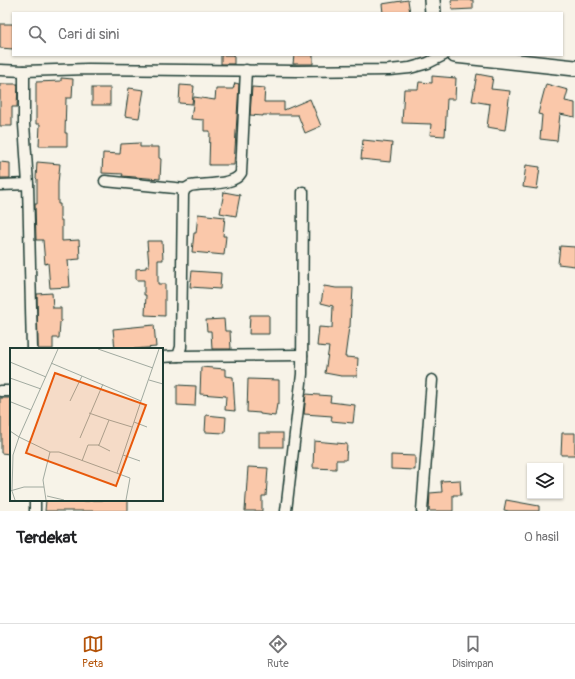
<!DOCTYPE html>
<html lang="id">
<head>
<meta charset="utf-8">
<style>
	body { margin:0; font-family:Pangolin,sans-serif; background:#f2f2f2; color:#202124 }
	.controls { position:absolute; right:12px; bottom:12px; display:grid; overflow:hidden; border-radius:0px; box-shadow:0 1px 3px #0004 }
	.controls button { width:36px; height:36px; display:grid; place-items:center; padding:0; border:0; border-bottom:1px solid #e0e0e0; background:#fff; color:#202124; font:20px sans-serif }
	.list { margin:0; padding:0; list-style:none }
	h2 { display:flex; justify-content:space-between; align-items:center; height:52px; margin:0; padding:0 16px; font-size:17px }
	h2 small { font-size:13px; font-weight:400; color:#757577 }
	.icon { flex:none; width:22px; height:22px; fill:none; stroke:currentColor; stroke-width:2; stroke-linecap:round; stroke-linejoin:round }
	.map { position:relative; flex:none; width:575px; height:511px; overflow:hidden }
	.search { position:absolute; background:#fff; box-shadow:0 1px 3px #0004; left:12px; right:12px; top:12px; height:44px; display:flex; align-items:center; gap:10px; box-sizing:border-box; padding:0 14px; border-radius:0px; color:#757577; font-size:15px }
	.sheet { height:112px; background:#fff }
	nav { display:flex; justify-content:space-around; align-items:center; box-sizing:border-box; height:56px; border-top:1px solid #e0e0e0; background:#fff; font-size:11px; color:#757577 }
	nav a { display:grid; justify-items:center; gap:2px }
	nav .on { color:#b45309 }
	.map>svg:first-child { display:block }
	.building { fill:#fac8aa; stroke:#1f3d34 }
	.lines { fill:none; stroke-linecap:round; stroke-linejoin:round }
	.street-casing { stroke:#1f3d34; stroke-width:13 }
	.secondary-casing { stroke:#1f3d34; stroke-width:18 }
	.street { stroke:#f7f3e8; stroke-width:10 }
	.secondary { stroke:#f7f3e8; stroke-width:15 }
	.inset-road { fill:none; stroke:#a1aaa0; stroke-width:1 }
	.view { fill:#e8590c; fill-opacity:0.15; stroke:#e8590c; stroke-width:2 }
	.inset-edge { fill:none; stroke:#1f3d34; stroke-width:2 }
</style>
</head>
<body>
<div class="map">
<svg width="575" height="511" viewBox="0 0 575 511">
	<rect width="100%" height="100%" fill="#f7f3e8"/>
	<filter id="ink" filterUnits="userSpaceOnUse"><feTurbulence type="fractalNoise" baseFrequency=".025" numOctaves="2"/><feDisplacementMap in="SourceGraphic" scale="8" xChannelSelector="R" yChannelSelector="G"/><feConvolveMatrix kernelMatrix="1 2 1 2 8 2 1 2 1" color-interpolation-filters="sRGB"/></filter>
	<g filter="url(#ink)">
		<g class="building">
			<path d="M408,0L410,13H383L382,4Z"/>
			<path d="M451,0H473V9L452,10Z"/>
			<path d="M0,24H13V49L0,48Z"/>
			<rect x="221" y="55" width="13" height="9"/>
			<path d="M294,55H313V64H293Z"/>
			<path d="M477,74L493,77L491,89L510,91L505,130L487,127L490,104L472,101Z"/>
			<path d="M432,76L456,78L455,99H447L445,136L430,135L431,124L402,123L404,89H418L419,82L432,83Z"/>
			<path d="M61,78L73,79L72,98H66L65,133H67V146H39L40,124H36V82L61,81Z"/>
			<path d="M235,83L239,84L234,165H209L210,131H204V120L191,119L194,97L215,100L216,89H233Z"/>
			<path d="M0,84H18L17,107H12V126H0Z"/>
			<path d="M546,84L568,90L565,101L575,103V117L560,114L557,141L540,139L542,115L538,114Z"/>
			<path d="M180,85L194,86L192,104L179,103Z"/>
			<path d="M252,87L265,88L264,102H284V110L310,99L321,126L305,133L298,115H263V116L250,115Z"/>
			<rect x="92" y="88" width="18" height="17"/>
			<path d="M129,88L144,90L139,118L125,116Z"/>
			<path d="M363,140L392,143L390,162L361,159Z"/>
			<path d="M140,143V147H159V158L161,159L160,179L122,176L123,174L102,173L103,153L120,154L121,144Z"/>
			<path d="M0,162L10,163V178H0Z"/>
			<path d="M37,162L60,164L58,183V204H60V220H62V241L79,240L80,259L68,260L70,287L50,288L48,263L45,264L43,240H36L35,204H37V179L36,178Z"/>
			<path d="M526,165L540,167L537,189L523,187Z"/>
			<path d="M224,192L240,195L236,216L220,213Z"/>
			<path d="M198,214L225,217L223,236H226L224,255L192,252L194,233H196Z"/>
			<path d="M147,241H162L163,260H158V284H165V316L145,315L146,295H144V280H136V269L146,268V266H149Z"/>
			<path d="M560,246L575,247V266L558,264Z"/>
			<path d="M192,271L221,273L220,289L190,287Z"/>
			<path d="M324,286L336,288H353L352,306H351L350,327H349L345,357L358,358L357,376H341L325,373L329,347L317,346L319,327L332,328L333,306L321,303Z"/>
			<path d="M52,293L53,308H61V322H60L59,338H53V349H38L37,294Z"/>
			<path d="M250,315H269V334H249Z"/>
			<path d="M224,319L225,331H230L231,349H212L211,331H207L206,320Z"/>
			<path d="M154,325L156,347L134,349H115L113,329Z"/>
			<path d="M201,367L225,369V376L233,377L235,411L225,410L226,396L200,394Z"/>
			<path d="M248,379L279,380V404H277L275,416L260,414V413L247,412Z"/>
			<path d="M177,385L196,386L195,406L177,405Z"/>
			<path d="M306,394L331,396L330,402L355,405L353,423L331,421L332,416L304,414Z"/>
			<path d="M0,398H11V443L10,454L1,453V417H0Z"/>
			<path d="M206,415L226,417L225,433L205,432Z"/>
			<rect x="259" y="433" width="24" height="14"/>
			<path d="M562,433H575V455H561Z"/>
			<path d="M314,441L347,444L346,460H336V469L313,468Z"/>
			<path d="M391,455L415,456V470L391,469Z"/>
			<path d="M248,467L268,468L266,496H262V511H245Z"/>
			<path d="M460,480L461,495H453V511H429L430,493L442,492L441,481Z"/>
			<path d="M46,500L89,501V500H128V511H45Z"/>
			<path d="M506,500L539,506V511H509L504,510Z"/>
		</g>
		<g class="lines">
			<g class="street-casing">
				<g id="street">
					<path d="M0,70L24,71L88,69L297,71L389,70L410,68L428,63L444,55"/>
					<path d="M24,71V124L28,184L32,349"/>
					<path d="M105,181L185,189"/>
					<path d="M0,185L28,184"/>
					<path d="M178,356L302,355"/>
					<path d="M162,357L178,356L181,347L183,194L185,189L190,186C204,183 234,186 241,173L246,70"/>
					<path d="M0,391H11"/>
					<path d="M35,500V511"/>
					<path d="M286,511L302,374L303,192"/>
					<path d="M422,511L432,380"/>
				</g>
			</g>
			<g class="secondary-casing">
				<g id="secondary">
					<path d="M432,0L433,13"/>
					<path d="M455,55L575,68"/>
				</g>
			</g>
			<use href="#street" class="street"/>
			<use href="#secondary" class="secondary"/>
		</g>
	</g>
	<g transform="translate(10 348)">
		<rect width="153" height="153" fill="#f7f3e8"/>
		<path class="inset-road" d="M88,1L143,20M0,14L36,29M41,15L131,53L149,1M0,30L31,41M139,32L153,36M60,53L72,28M1,54L21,62M79,65L99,72M124,74L137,79M0,83L9,89L3,107L2,143L5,152M70,90L93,36M88,97L100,103M40,104H49L120,130L116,152M113,107L130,113M72,113L78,97H89L99,72L122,79M107,125L131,53M0,143L14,139H34M37,148L54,152M36,152L33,132L40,104L9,89L48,1"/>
		<path class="view" d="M45,25L136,57L106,138L16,105Z"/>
		<rect width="153" height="153" class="inset-edge"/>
	</g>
</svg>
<div class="controls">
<button><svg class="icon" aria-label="layers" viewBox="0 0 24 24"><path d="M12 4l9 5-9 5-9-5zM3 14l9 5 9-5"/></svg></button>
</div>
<div class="search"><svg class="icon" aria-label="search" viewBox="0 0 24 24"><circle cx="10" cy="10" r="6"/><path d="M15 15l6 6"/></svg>Cari di sini</div>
</div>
<section class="sheet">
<h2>Terdekat<small>0 hasil</small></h2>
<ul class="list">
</ul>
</section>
<nav>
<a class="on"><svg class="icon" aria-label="map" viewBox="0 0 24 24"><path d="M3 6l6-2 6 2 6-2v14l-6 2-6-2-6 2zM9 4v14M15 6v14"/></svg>Peta</a>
<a><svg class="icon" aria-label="directions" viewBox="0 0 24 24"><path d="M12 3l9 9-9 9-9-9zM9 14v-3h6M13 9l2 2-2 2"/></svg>Rute</a>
<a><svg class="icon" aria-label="saved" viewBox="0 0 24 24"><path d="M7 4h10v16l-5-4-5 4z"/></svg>Disimpan</a>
</nav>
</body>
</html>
